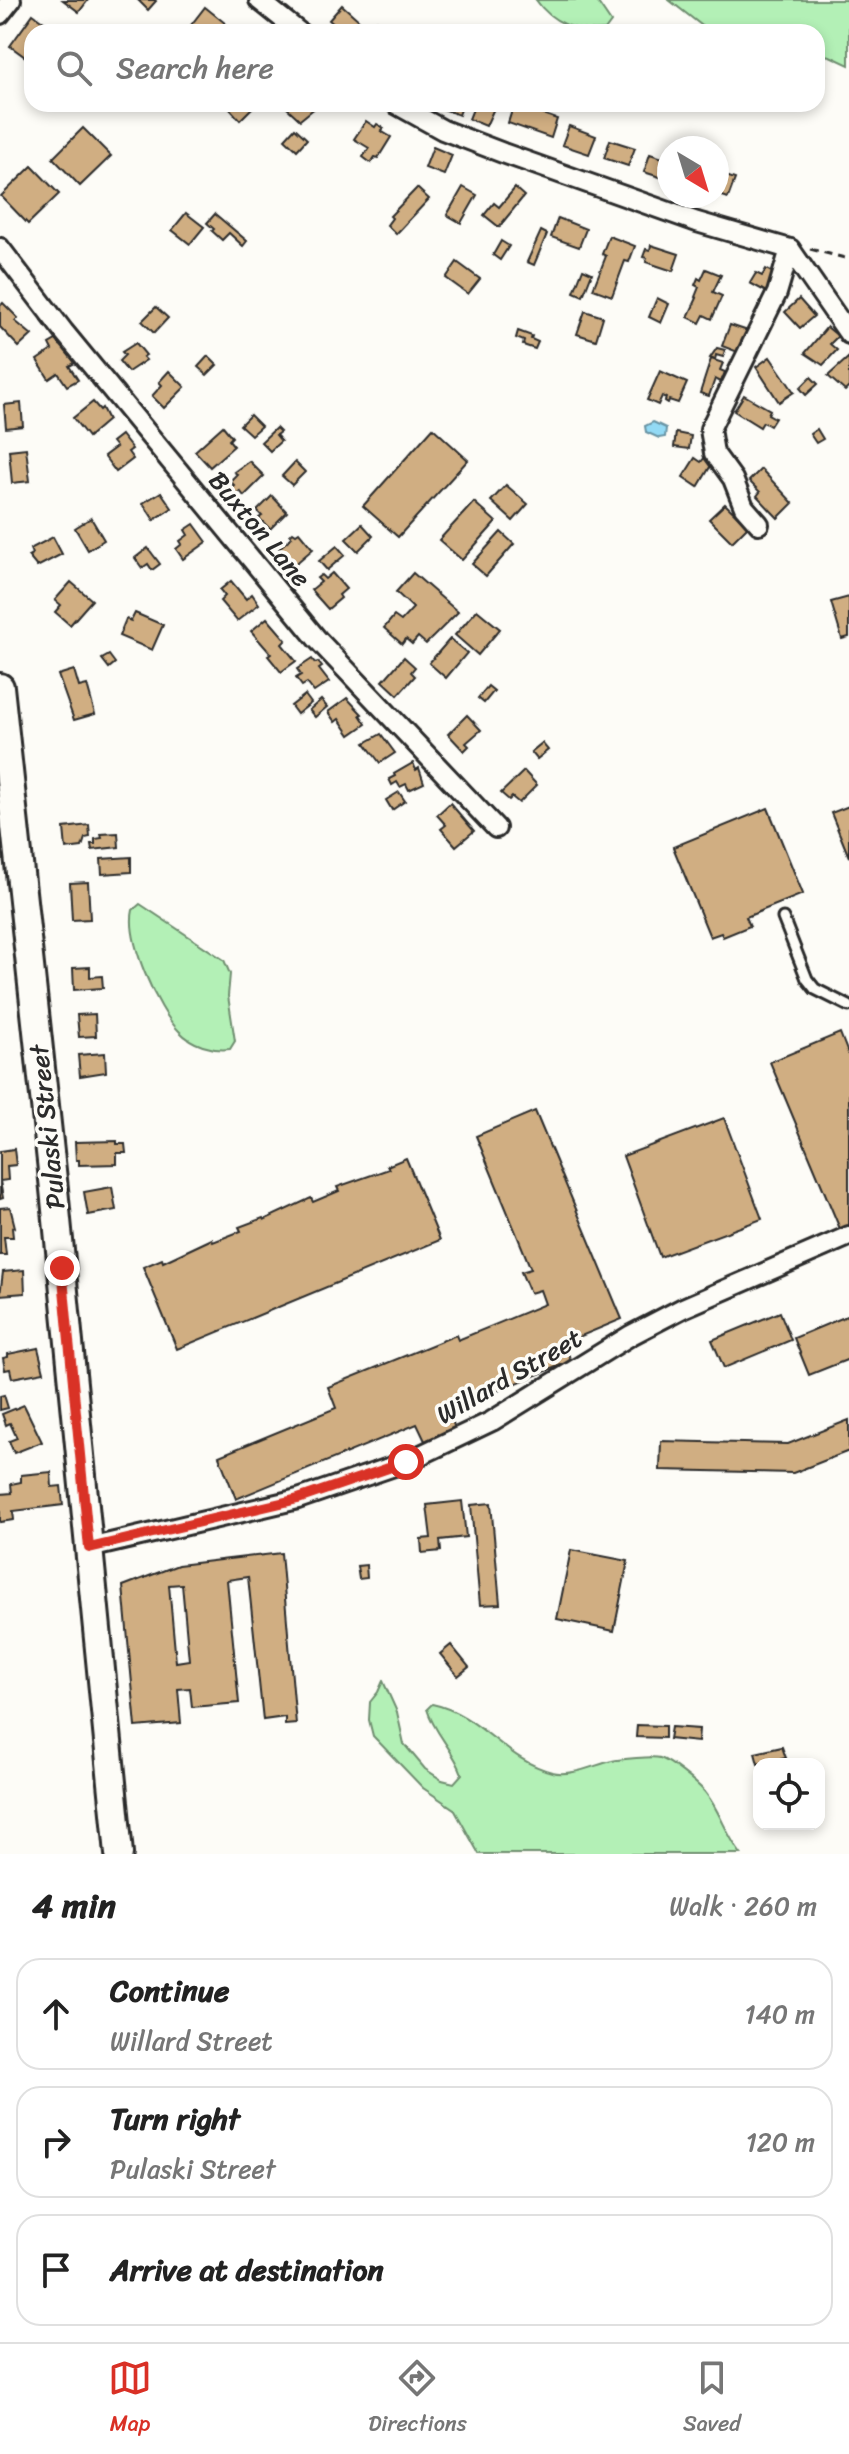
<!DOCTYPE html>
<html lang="en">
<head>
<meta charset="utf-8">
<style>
	body { margin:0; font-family:Sriracha,sans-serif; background:#f2f2f2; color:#222 }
	.controls { position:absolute; right:24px; bottom:24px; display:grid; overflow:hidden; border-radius:16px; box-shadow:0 4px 12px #0003 }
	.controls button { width:72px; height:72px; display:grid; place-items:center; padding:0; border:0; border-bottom:2px solid #e0e0e0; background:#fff; color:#222; font:40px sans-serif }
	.compass { position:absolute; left:657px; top:136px; width:72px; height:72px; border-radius:50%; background:#fff; box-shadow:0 4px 12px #0003; rotate:142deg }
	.stop { position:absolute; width:24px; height:24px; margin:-18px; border:6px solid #d93025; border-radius:50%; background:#fff }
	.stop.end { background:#d93025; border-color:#fff; box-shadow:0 2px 8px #0008 }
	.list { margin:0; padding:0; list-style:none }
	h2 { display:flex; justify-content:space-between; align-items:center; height:104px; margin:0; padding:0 32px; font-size:34px }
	h2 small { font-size:26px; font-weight:400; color:#767676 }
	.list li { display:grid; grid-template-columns:52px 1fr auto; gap:24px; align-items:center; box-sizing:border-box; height:112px; margin:0 16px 16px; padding:0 16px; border:2px solid #e0e0e0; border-radius:24px }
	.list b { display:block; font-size:30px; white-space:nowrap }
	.list p { margin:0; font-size:26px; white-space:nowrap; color:#767676 }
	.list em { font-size:26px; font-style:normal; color:#767676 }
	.icon { flex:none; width:44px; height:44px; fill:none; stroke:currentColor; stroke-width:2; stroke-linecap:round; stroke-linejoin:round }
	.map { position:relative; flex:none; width:849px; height:1854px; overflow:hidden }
	.search { position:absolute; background:#fff; box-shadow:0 4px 12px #0003; left:24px; right:24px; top:24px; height:88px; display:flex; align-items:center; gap:20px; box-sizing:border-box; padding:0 28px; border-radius:24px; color:#767676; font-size:30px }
	.sheet { height:488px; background:#fff }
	nav { display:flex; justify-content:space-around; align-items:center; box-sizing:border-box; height:112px; border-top:2px solid #e0e0e0; background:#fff; font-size:22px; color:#767676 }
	nav a { display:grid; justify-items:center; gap:4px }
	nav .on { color:#d93025 }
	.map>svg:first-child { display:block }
	.green { fill:#b3f0b6; stroke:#6f8e70; stroke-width:2 }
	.water { fill:#93daf5; stroke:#6994a4; stroke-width:2 }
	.building { fill:#d0ae82; stroke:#2b2b2b; stroke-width:2; fill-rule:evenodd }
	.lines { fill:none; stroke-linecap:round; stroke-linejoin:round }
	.service-casing { stroke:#2b2b2b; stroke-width:15 }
	.minor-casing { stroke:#2b2b2b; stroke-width:24 }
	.secondary-casing { stroke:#2b2b2b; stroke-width:32 }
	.path { stroke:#2b2b2b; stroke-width:3; stroke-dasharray:8 6; stroke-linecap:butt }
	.service { stroke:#fdfcf7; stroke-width:9 }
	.minor { stroke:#fdfcf7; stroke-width:18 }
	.secondary { stroke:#fdfcf7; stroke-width:26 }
	.route { stroke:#d93025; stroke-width:10 }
	.labels { text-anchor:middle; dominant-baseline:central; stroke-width:7; stroke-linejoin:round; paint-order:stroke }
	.street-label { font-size:26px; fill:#2b2b2b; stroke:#fdfcf7 }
</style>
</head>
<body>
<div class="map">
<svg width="849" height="1854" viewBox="0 0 849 1854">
	<rect width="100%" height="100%" fill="#fdfcf7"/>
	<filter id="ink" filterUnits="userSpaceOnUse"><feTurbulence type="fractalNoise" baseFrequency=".0125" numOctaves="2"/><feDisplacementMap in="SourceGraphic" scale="16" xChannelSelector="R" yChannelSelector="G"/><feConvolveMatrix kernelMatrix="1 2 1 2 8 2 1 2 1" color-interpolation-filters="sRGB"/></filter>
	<g filter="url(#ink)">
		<g class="green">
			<path d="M536,0H596L611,22L605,30C578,34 551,22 536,0Z"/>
			<path d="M669,0H849V65L830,56L817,54V32H710Z"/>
			<path d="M140,904L224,960L230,974L228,996L235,1041L230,1049C212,1051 192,1045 179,1031C157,1009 126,940 133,910Z"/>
			<path d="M383,1681L397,1712L404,1744L425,1769L442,1780L454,1783L462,1774C454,1750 434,1733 427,1709L432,1704C481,1714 504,1760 552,1772C571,1777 594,1765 612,1761C619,1759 654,1756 660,1758C670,1761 697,1783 704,1791C719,1808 726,1835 741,1854H479L454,1809L423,1788L373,1736L369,1720L370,1702L378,1692Z"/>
		</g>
		<path class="water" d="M653,422L666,428L665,437L659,438L646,432L645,426Z"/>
		<g class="building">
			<path d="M63,0H88L79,12Z"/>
			<path d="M138,0H155L156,1L148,10Z"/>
			<path d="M342,5L360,21L351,32H343L329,20Z"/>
			<path d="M205,7L225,23L217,32H199L191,25Z"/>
			<path d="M33,14L58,32H32V62L10,46Z"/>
			<path d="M377,21L389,31L392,28L397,32H368Z"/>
			<path d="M235,104H256L240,120L230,109Z"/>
			<path d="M289,104H313L316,107L300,120L286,107Z"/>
			<path d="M440,104H463L459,115L438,107Z"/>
			<path d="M475,104H496L486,126L469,119Z"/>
			<path d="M514,104L557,119L551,138L508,123Z"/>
			<path d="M366,121L375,127L377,124L384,128L381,131L391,137L378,158L375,157L371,163L363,157L369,148L354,139Z"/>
			<path d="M569,126L596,136L589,154L562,145Z"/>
			<path d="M83,128L111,156L80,186L53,158Z"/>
			<path d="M295,128L307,139L297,150L285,139Z"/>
			<path d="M610,140L635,148L628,166L604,158Z"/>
			<path d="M433,147L452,155L444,175L425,168Z"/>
			<path d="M650,154L669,160V180L644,172Z"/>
			<path d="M32,166L59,194L28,224L1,196Z"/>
			<path d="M717,173L735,179L728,198L717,194Z"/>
			<path d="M463,187L477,195L461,223L447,215Z"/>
			<path d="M417,188L429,199L396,234L387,225L392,218L390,216Z"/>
			<path d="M515,188L524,196L499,227L484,215L494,203L499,207Z"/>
			<path d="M186,213L204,227L190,244L172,230Z"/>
			<path d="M215,214L247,241L243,246L229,233L222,240L212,231L214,229L207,223Z"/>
			<path d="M558,218L586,229L579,247L551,237Z"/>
			<path d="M541,231L547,234L534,265L527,262Z"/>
			<path d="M609,236L635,246L629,262L625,261L612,296L593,289L606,256L602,254Z"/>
			<path d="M501,241L509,246L500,260L493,255Z"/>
			<path d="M651,245L679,254L673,271L646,262L647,258L643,257L646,249L650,250Z"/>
			<path d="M457,262L480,279L468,294L446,278Z"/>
			<path d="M583,269L592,273L583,296L574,292Z"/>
			<path d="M706,269L721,275L713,292L722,296L712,319L704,315L700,323L688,317L697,298L695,297L699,287L695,285L698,278L701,280Z"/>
			<path d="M766,269L780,277L770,294L750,283L756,273L762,276Z"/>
			<path d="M657,298L669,304L661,323L649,317Z"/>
			<path d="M799,299L814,316L800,328L785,312Z"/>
			<path d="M3,303L18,318L15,321L32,335L19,347L0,327V306Z"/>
			<path d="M156,307L168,318L154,333L142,321Z"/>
			<path d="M585,311L603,317L596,340L577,334Z"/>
			<path d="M730,325L748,331L743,354L722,346Z"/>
			<path d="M827,327L838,336L830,344L837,350L823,365L805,353Z"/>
			<path d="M518,331L532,336L531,339L538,342L535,349L523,345L524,341L516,338Z"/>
			<path d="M56,340L60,345L62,344L75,363L69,366L78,380L67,386L58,373L49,379L37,360L52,350L49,344Z"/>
			<path d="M136,343L146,355L143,357L146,360L128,372L119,361L125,355L122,352Z"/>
			<path d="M717,348L725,350L723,357L716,355L715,360L710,358Z"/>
			<path d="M208,356L217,365L207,375L198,367Z"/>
			<path d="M770,357L794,392L779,402L756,367Z"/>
			<path d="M849,357V387L845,391L828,376Z"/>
			<path d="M711,359L723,363L720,370L725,372L721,382L715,379L709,396L700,393Z"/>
			<path d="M169,371L185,387L164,408L152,396L162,385L159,382Z"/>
			<path d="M660,371L687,383L678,403L669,400L668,403L665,401L666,398L662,396L658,405L647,400Z"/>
			<path d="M811,377L818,384L806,395L800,388Z"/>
			<path d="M744,395L770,410L768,414L775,418L770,426L763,422L760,427L734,411Z"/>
			<path d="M93,402L100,410L102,408L108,420L88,437L73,418Z"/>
			<path d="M21,403L23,426L6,428L4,405Z"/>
			<path d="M250,415L261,426L251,435L240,425Z"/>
			<path d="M223,426L232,437L229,440L234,446L210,467L195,451Z"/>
			<path d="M276,428L280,432L276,435L281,441L270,451L261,442Z"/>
			<path d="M433,428L468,460L398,537L363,506Z"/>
			<path d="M817,429L823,439L816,443L810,434Z"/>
			<path d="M676,433L691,436L689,449L674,447Z"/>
			<path d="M121,435L132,449L128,452L133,459L116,472L104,456L116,447L112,442Z"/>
			<path d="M26,448L30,481L12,483L9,450Z"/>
			<path d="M705,457L713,462L698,487L683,477L695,458L701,462Z"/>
			<path d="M249,461L264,476L244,496L240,491L236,494L231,488L234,485L230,481L237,474L234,472Z"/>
			<path d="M295,462L305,472L292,485L282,476Z"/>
			<path d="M761,469L793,503L778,518L757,496L760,492L749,481Z"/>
			<path d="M506,485L528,504L513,521L491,501Z"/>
			<path d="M161,492L172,508L154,520L143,503Z"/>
			<path d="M272,496L287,512L270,529L259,518L262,516L257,511Z"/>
			<path d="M474,502L496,522L462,560L439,540Z"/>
			<path d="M725,504L748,526L732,542L709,519Z"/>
			<path d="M91,518L104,540L88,550L75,528Z"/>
			<path d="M194,524L207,542L183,559L176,549L182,544L180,541L188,535L185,530Z"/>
			<path d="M362,524L373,536L358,551L346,539Z"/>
			<path d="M293,532L296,534L299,532L313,549L293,566L281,555L284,553L279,548L292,537L290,535Z"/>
			<path d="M501,532L514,544L486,576L472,564Z"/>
			<path d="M53,537L62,554L37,567L28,556L32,554L30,549Z"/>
			<path d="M337,546L345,555L327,570L319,561Z"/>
			<path d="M148,548L160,564L152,570L148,564L142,568L135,558Z"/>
			<path d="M332,573L346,589L339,595L341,598L328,609L311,590L321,582L317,578L321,575L325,579Z"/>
			<path d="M413,573L458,612L426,644L418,637L412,644L406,639L402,644L384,628L394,616L401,621L413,608L396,592Z"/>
			<path d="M231,581L246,599L252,594L259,604L237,621L220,601L225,596L220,590Z"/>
			<path d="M71,582L92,600L70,625L55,612L61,605L55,600Z"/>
			<path d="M849,597V637L842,639L831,602Z"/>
			<path d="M477,610L500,629L478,655L455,635Z"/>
			<path d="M135,613L163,625L152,650L119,636L126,619L131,621Z"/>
			<path d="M267,618L286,640L282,644L296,661L281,672L268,656L271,654L251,631Z"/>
			<path d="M450,639L467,653L446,678L429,663Z"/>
			<path d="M109,655L115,663L109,668L102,659Z"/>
			<path d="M404,657L415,667L411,672L415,676L398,695L383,681Z"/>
			<path d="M312,659L315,663L318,662L322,667L319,669L329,682L314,692L307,683L302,686L296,678L301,675L297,669Z"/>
			<path d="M74,670L79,687L87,685L95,714L74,720L58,675Z"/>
			<path d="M488,686L494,691L484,703L478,698Z"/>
			<path d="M305,695L311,703L297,714L291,706Z"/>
			<path d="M347,698L362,714L360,715L366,724L350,735L339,719L335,722L328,712Z"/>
			<path d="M321,700L327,707L315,717L309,710Z"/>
			<path d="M467,715L481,730L466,743L469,746L464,751L448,734Z"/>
			<path d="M381,734L395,753L380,763L365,743Z"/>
			<path d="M542,743L548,750L537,759L531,752Z"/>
			<path d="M413,763L416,770L419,768L424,783L409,790L406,784L400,787L397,782L392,785L389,779L395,776L394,774Z"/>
			<path d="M524,771L537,785L519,803L512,797L509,800L501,793Z"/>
			<path d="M399,792L405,801L392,810L386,800Z"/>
			<path d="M450,803L474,831L456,846L441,829L446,825L437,815Z"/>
			<path d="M849,806V857L831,813Z"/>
			<path d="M768,808L803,894L746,917L750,926L723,937L721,933L710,937L673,847Z"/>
			<path d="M89,825L90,837L85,838L82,847L66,849L64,828Z"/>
			<path d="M118,833L119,847L92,850L91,844H95V839L102,838L101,834Z"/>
			<path d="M131,857V872L102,874L101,859Z"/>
			<path d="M88,882L90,919L72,920L70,883Z"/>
			<path d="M90,967V977L102,976L103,988L74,990L73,968Z"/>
			<path d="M95,1014L96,1036L79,1037L77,1015Z"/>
			<path d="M840,1033L849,1056V1226L840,1229L770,1062Z"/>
			<path d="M105,1053L106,1072L80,1076L78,1055Z"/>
			<path d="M535,1111L622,1319L564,1343L571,1361L448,1411L455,1428L425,1441L417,1424L236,1499L219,1456L336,1408L328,1387L456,1335L458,1340L545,1304L540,1290L530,1293L521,1272L531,1269L476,1136Z"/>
			<path d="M724,1118L762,1219L660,1257L623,1156Z"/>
			<path d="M117,1141V1144H125L126,1153H117V1164L79,1165V1160H76L75,1142Z"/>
			<path d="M14,1149L16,1165L7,1166L8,1180L0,1181L3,1198L0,1199V1151Z"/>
			<path d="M406,1158L440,1240L177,1349L143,1267L162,1259L163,1262L212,1239L213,1242L241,1231L239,1227L263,1218L264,1220L311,1198L313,1202L339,1191L337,1187L389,1169L387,1166Z"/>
			<path d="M112,1187L116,1210L88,1215L84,1192Z"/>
			<path d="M10,1207L15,1227L12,1228L13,1237H4L6,1255H0V1208Z"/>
			<path d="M24,1270L25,1293L0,1295L3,1272Z"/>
			<path d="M780,1312L791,1340L724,1368L712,1340Z"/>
			<path d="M849,1315V1359L809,1375L794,1338Z"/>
			<path d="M38,1348L44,1372L12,1378L10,1369L5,1370L3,1358L8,1357V1354Z"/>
			<path d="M4,1395L8,1408L0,1410V1396Z"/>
			<path d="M24,1405L42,1442L14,1453L9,1441L17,1438L10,1423L6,1425L2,1414Z"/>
			<path d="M849,1420V1451L793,1473L660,1470L661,1441L788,1444Z"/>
			<path d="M51,1472L52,1487L61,1486L63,1505L13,1511L14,1520L0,1522V1494L12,1493L11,1484L21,1482V1475Z"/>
			<path d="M462,1501L466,1537L440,1540L441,1551L422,1553L421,1539L431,1538L427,1505Z"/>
			<path d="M491,1503L500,1604L480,1605L471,1505Z"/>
			<path d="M571,1550L628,1561L614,1631L557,1619Z"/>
			<path d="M281,1553L296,1724L285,1725V1717L263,1720L248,1577L227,1580L239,1703L192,1707L190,1688L178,1689L181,1723L136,1727L123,1586L178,1565ZM182,1584L189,1660L176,1662L169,1585Z"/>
			<path d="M366,1565L367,1578L359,1579L357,1566Z"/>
			<path d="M451,1645L469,1667L458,1676L440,1654Z"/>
			<path d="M637,1725L665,1726V1738L636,1737Z"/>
			<path d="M671,1727L699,1729L698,1742L669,1739Z"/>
			<path d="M782,1747L786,1758L758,1764L755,1753Z"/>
		</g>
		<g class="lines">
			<g class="service-casing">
				<path id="service" d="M783,918L807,979L815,989L849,1006"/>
			</g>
			<g class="minor-casing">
				<g id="minor">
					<path d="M259,0L299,32"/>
					<path d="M0,14L11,0"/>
					<path d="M396,104L443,130L503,153L697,222L790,249L849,334"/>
					<path d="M0,248L64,332L317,639L496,828"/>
					<path d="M759,524L744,507L733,479L714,453L710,429L777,293L790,249"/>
					<path d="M89,1548L298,1499L406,1462L492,1421L631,1335L683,1308L849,1236"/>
				</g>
			</g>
			<g class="secondary-casing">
				<path id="secondary" d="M0,687L54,1189L119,1854"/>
			</g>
			<path class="path" d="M810,249L849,259"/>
			<use href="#service" class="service"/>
			<use href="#minor" class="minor"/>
			<use href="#secondary" class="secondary"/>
		</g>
	</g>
	<g class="lines" filter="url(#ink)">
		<path class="route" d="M62,1268L89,1548L298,1499L406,1462"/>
	</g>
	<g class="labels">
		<g class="street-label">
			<text transform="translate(260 529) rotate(50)">Buxton Lane</text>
			<text transform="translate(47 1127) rotate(-96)">Pulaski Street</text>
			<text transform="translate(509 1376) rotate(-30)">Willard Street</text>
		</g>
	</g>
</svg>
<div class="controls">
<button><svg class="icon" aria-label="locate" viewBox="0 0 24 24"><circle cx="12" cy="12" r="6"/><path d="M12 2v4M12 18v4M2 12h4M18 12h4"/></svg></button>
</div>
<svg class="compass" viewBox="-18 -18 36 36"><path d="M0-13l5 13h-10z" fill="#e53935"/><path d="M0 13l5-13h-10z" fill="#767676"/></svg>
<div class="stop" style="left:406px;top:1462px"></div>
<div class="stop end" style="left:62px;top:1268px"></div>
<div class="search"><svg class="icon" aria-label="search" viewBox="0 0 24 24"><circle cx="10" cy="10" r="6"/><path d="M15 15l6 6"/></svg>Search here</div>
</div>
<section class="sheet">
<h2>4 min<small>Walk · 260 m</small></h2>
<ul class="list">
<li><svg class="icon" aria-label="ahead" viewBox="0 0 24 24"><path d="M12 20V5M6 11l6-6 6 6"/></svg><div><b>Continue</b><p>Willard Street</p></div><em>140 m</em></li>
<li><svg class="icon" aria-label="right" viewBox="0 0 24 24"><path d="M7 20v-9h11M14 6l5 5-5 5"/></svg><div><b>Turn right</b><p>Pulaski Street</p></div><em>120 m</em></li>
<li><svg class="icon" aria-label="arrive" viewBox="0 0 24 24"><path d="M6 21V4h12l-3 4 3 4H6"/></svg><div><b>Arrive at destination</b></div></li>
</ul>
</section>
<nav>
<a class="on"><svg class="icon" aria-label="map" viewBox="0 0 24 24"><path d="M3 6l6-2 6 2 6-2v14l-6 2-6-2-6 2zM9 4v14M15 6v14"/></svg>Map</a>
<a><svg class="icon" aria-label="directions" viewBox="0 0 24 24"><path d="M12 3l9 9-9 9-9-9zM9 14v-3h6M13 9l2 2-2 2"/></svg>Directions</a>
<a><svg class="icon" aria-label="saved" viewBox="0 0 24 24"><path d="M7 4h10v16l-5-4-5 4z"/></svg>Saved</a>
</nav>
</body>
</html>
